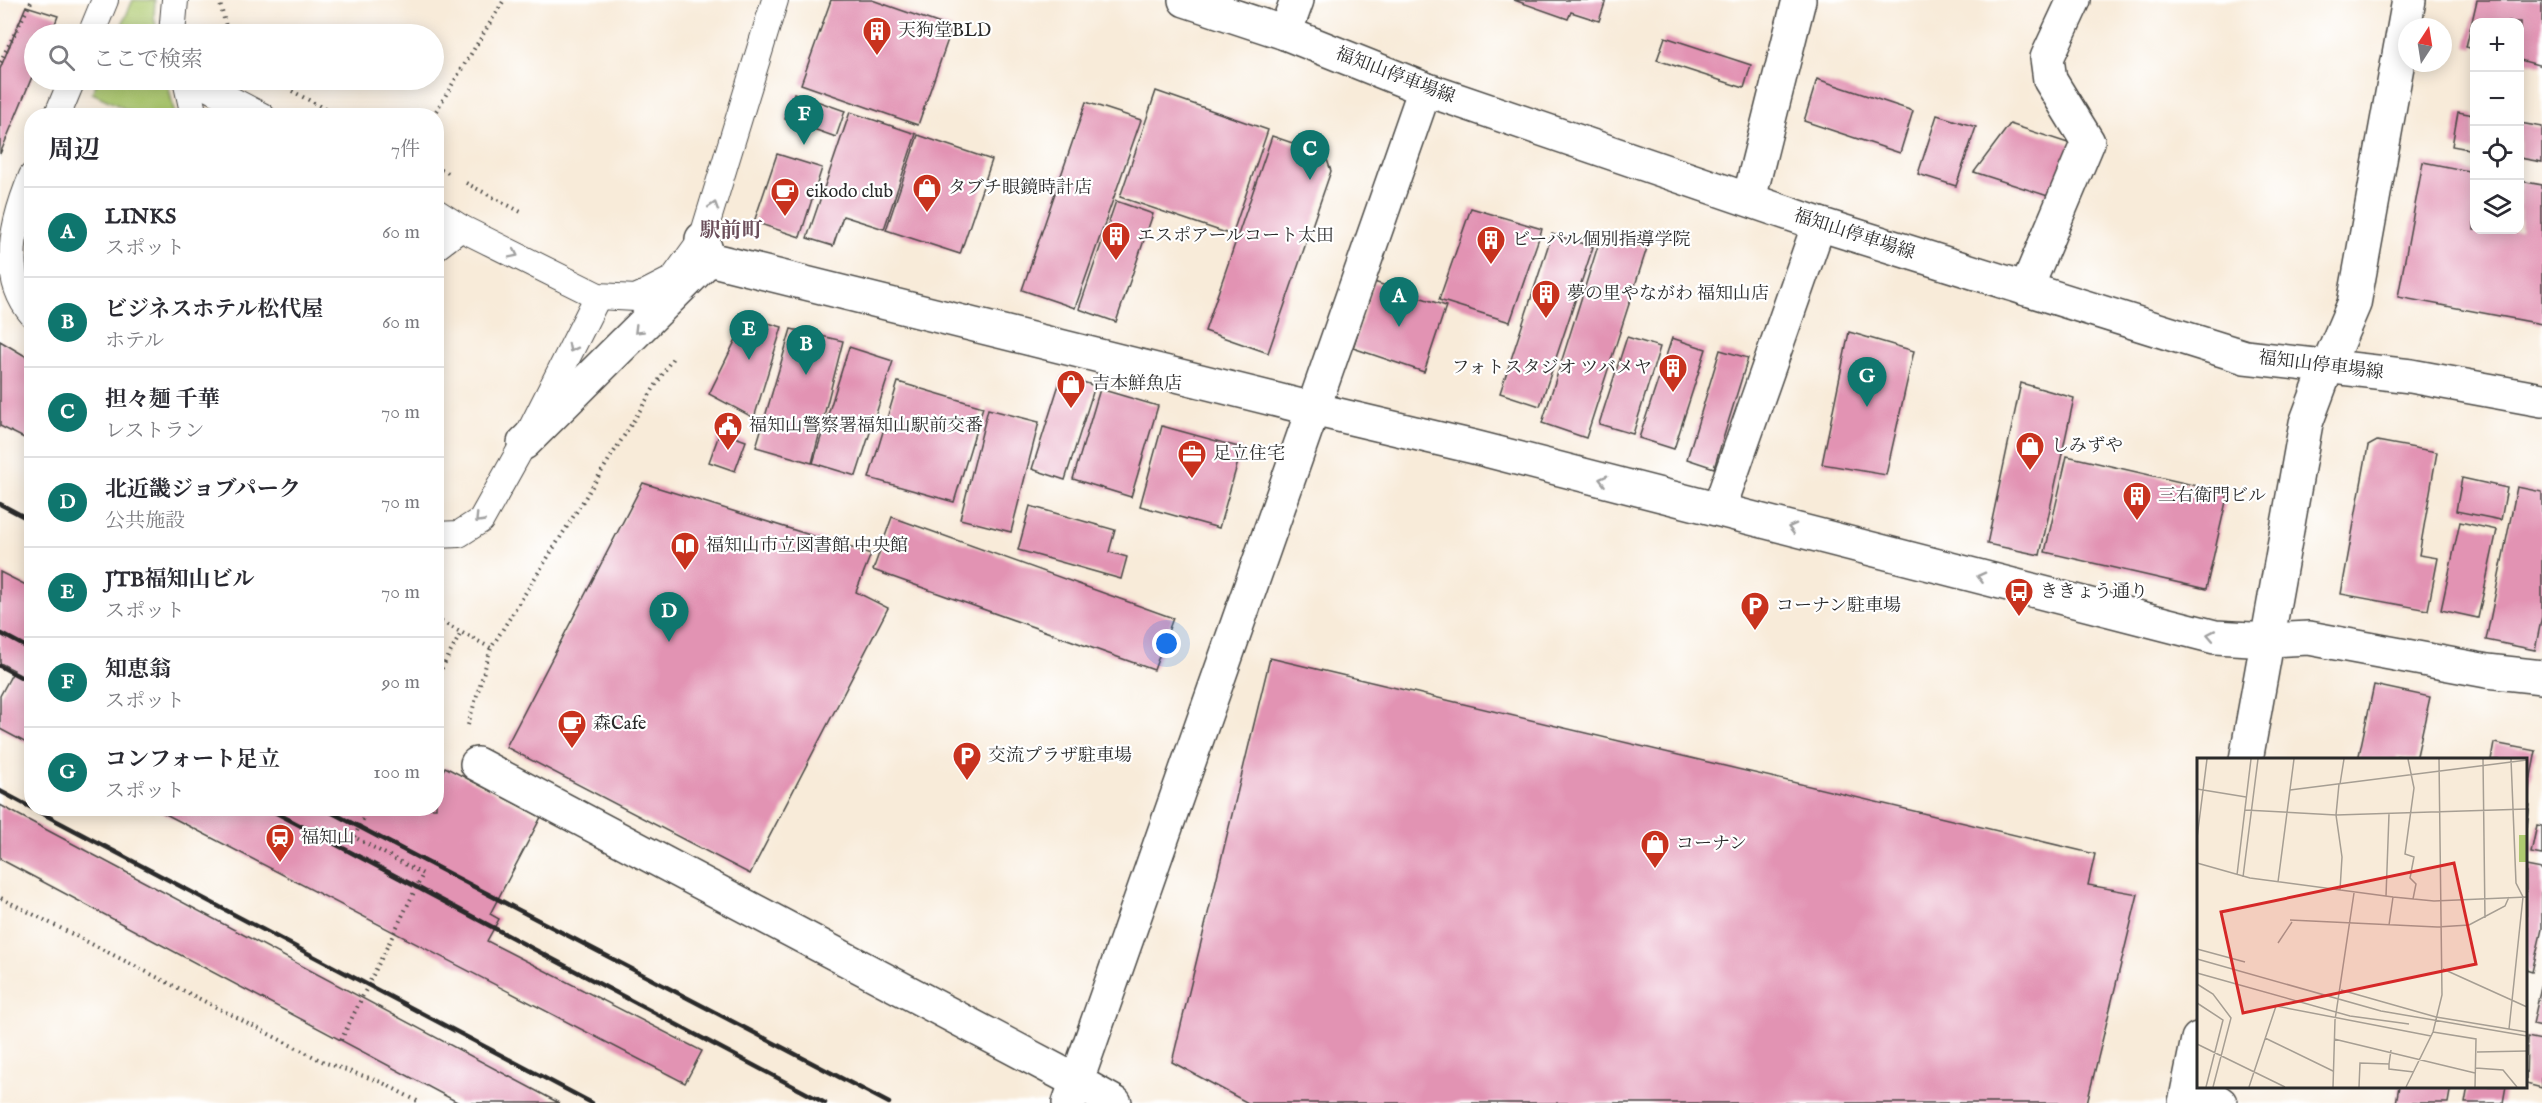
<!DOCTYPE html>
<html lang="ja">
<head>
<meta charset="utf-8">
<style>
	body { margin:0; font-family:"IM FELL English","Noto Serif JP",serif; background:#f7f7f7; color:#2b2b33 }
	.controls { position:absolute; right:18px; top:18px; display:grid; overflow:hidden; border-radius:12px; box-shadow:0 3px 15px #0003 }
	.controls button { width:54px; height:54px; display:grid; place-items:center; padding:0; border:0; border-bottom:2px solid #e1e1e2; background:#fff; color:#2b2b33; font:30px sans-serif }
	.compass { position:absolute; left:2398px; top:18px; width:54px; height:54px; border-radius:50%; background:#fff; box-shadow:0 3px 15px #0003; rotate:12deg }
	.you { position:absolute; left:1167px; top:644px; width:21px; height:21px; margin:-15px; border:4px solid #fff; border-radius:50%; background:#1a73e8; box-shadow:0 0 0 9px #1a73e833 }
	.badge { display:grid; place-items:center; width:39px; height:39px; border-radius:50%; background:#0f766e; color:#fff; font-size:20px; font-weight:700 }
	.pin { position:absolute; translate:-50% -50px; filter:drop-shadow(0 2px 3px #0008) }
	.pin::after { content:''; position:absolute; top:32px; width:21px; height:18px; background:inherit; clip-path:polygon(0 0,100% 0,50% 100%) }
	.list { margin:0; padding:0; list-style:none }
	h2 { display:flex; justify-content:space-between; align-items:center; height:78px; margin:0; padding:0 24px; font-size:26px }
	h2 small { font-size:20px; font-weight:400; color:#7c7c81 }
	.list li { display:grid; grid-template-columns:39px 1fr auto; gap:18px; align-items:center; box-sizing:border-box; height:90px; padding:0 24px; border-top:2px solid #e1e1e2 }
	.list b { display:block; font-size:22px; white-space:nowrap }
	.list p { margin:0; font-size:20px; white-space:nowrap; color:#7c7c81 }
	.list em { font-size:20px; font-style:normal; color:#7c7c81 }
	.icon { flex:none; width:33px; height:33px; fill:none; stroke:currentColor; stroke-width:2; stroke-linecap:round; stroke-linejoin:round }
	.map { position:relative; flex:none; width:2542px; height:1103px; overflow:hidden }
	.search { position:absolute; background:#fff; box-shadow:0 3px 15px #0003; left:24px; top:24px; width:420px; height:66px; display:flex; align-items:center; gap:15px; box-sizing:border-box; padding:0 21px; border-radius:33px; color:#7c7c81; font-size:22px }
	.panel { position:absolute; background:#fff; box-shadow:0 3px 15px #0003; left:24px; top:108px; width:420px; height:708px; border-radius:24px }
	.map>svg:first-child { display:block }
	.green { fill:#aeca70; stroke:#6c7a4e; stroke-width:1.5 }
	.building { fill:#e293b3 }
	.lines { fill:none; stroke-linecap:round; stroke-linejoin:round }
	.service-casing { stroke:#4a4845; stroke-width:28 }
	.pedestrian-casing { stroke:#4a4845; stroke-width:36 }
	.minor-casing { stroke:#4a4845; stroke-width:36 }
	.tertiary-casing { stroke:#4a4845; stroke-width:36 }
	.primary-casing { stroke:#4a4845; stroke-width:36 }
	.path { stroke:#4a4845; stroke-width:4; stroke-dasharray:1.5 4.5; stroke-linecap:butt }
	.service { stroke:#fff; stroke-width:26 }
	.pedestrian { stroke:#fff; stroke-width:33 }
	.minor { stroke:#fff; stroke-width:33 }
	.tertiary { stroke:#fff; stroke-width:33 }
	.primary { stroke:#fff; stroke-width:33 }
	.rail { stroke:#2b2b2b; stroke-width:4.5 }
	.oneway { stroke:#a0a0a0 }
	.labels { text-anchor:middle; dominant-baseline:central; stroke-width:4.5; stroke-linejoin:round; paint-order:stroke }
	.poi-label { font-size:18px; fill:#2b2b2b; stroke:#fff; text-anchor:start }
	.street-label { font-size:18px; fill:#2b2b2b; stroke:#fff }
	.quarter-label { font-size:21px; font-weight:bold; fill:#6b4f5b; stroke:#fff }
	.inset-road { fill:none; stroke:#a69e93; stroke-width:1.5 }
	.view { fill:#d62828; fill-opacity:0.15; stroke:#d62828; stroke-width:3 }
	.inset-edge { fill:none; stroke:#2b2b2b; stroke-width:3 }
</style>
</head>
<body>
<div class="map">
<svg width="2542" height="1103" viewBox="0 0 2542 1103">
	<rect width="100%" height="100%" fill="#fff"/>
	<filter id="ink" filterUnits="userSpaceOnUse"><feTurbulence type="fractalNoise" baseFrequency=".0167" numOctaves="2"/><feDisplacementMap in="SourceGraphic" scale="12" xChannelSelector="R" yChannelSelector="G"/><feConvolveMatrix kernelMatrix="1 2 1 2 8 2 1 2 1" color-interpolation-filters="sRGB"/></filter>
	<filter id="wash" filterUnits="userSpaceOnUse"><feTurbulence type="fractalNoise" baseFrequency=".008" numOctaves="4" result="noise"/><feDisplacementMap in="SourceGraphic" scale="24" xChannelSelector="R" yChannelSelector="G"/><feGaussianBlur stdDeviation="1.35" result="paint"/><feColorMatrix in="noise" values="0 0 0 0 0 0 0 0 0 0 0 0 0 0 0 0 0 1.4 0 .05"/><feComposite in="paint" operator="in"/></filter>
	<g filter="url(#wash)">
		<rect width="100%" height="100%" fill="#f8ebd9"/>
		<g class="green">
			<path d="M133,0H155L154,17L158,34H118Z"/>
			<path d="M98,80H167L175,115H138L92,93Z"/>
		</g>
		<g id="blocks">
			<g class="building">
				<path d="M831,0H872L952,28L918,125L801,84Z"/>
				<path d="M1514,0H1606L1599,21L1571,12L1568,19Z"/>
				<path d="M2477,0H2542V66L2520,60V22H2474V49L2466,47Z"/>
				<path d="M26,6L58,16L51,34H34V72L0,154V69Z"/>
				<path d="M1665,37L1751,65L1744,88L1657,60Z"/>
				<path d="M1817,79L1913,111L1900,153L1804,121Z"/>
				<path d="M1156,91L1268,130L1232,235L1120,197Z"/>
				<path d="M794,93L845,111L836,137L785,119Z"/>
				<path d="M1086,102L1141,120L1075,308L1022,290Z"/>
				<path d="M850,112L916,134L884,229L843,216L833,246L807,238Z"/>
				<path d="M2458,112L2474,115V150L2452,146Z"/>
				<path d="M1937,115L1976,127L1956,186L1918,174Z"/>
				<path d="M2520,123L2542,127V162L2520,158Z"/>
				<path d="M2010,124L2074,145L2054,198L1974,172Z"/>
				<path d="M918,135L992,160L960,254L886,230Z"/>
				<path d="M1272,136L1325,154L1331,171L1268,353L1205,331Z"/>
				<path d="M777,154L822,168L800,237L754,222Z"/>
				<path d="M2423,162L2474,172V230H2520V181L2542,185V324L2398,297Z"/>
				<path d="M1116,201L1153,214L1116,322L1079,309Z"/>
				<path d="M1471,208L1542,229L1510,322L1439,300Z"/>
				<path d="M1602,233L1647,248L1586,438L1542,423Z"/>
				<path d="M1552,234L1593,247L1540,406L1500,393Z"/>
				<path d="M1374,282L1446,306L1424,372L1353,348Z"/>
				<path d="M747,317L782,327L754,418L709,394Z"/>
				<path d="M791,329L843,341L812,463L756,447Z"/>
				<path d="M1849,332L1914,351L1886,475L1822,464Z"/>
				<path d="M1627,337L1660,347L1633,434L1599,424Z"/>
				<path d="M1672,338L1706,349L1674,449L1639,438Z"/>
				<path d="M0,341L32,360V442L0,426Z"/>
				<path d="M849,347L893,361L856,476L813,463Z"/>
				<path d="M1720,350L1748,358L1714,468L1687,459Z"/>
				<path d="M1062,375L1095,386L1065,480L1032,469Z"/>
				<path d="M898,382L983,407L954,502L869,478Z"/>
				<path d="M2021,383L2074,398L2040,555L1987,544Z"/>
				<path d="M1100,389L1158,406L1131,497L1073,479Z"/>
				<path d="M988,409L1039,422L1011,532L960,519Z"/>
				<path d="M1162,426L1242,448L1219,528L1140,506Z"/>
				<path d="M720,432L746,441L735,471L709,462Z"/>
				<path d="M2377,441L2437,452L2419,555L2438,558L2428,610L2341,594L2368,446Z"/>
				<path d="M2067,456L2228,493L2206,589L2045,552Z"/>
				<path d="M2462,478L2507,488L2501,520L2456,511Z"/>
				<path d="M643,483L871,554L856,592L888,608L750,874L506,747Z"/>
				<path d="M2517,487L2542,492V616L2535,650L2486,640Z"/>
				<path d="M1030,506L1115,530L1109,552L1127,557L1121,579L1018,550Z"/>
				<path d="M892,517L1173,618L1154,670L873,570Z"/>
				<path d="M2460,522L2497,530L2478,618L2441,610Z"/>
				<path d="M0,572L32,588V746L0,729V696L14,670L0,663Z"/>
				<path d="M1270,658L2095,854L2088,885L2138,894L2087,1103H1248L1172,1062Z"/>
				<path d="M2374,685L2430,697L2416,760L2397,756V760H2358Z"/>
				<path d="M2494,743L2536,751L2527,796L2526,760H2491Z"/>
				<path d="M445,767L541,817L490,914L499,919L487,941L702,1051L685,1083L154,808H436V775L440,777Z"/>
				<path d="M0,805L559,1103H459L0,859Z"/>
				<path d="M2526,805H2530L2527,826H2526Z"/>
				<path d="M2537,825L2542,826V855L2531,853Z"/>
				<path d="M2526,866L2542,869V929L2532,972L2526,970Z"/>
				<path d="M2541,987H2542V1026L2533,1024Z"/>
				<path d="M2527,1037L2542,1040V1088L2526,1084Z"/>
				<path d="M2399,1086H2451L2448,1103H2396Z"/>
				<path d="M2468,1086H2506L2503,1103H2465Z"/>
			</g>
		</g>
	</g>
	<g filter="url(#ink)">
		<use href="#blocks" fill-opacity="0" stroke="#4a4845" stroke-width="1.5"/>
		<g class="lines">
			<g class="service-casing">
				<g id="service">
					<path d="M91,34L105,0"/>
					<path d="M172,34L175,0"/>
					<path d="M186,80L194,116"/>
					<path d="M193,80L262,116"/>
					<path d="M57,116L72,80"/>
					<path d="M32,176C13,221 0,277 32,314"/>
					<path d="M436,212L461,228L598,296L636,298L673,279L702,239L775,0"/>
					<path d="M436,247L461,228"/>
					<path d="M436,535L459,534L481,520L524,443L598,296"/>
				</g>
			</g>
			<g class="pedestrian-casing">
				<path id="pedestrian" d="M477,764L1076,1081"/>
			</g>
			<g class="minor-casing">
				<g id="minor">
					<path d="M1285,33L1297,0"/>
					<path d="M1749,199L1799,0"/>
					<path d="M702,239L709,259L1313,409L1474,447L2215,637L2269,640L2309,638L2487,671L2542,677"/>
					<path d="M2026,289L2088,142L2050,80L2047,58L2074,0"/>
					<path d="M2327,367L2354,304L2409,0"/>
					<path d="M524,443L709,259"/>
					<path d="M1719,509L1819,224"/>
					<path d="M1076,1081L1115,1103"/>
					<path d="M2191,1083L2220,1103"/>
					<path d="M1069,1103L1313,409"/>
				</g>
			</g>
			<g class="tertiary-casing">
				<g id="tertiary">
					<path d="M1313,409L1425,89"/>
					<path d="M2246,760L2306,423L2327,367"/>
					<path d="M2185,1103L2198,1039"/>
				</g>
			</g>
			<g class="primary-casing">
				<path id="primary" d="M1185,0L1285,33L1425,89L1819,224L2245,357L2411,376L2542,400"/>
			</g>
			<g class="path">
				<path d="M219,0L228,34"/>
				<path d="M0,62L32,0"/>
				<path d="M292,91L338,116"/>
				<path d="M433,116L504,0"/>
				<path d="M436,167L452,175"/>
				<path d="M466,183L523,213"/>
				<path d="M436,619L491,648L674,356"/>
				<path d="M436,679L461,633"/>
				<path d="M468,725L491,648"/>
				<path d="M1,898L326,1063L381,1082L421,1103"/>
				<path d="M341,1040L423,874L354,837L369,808"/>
			</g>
			<use href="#service" class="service"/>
			<use href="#pedestrian" class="pedestrian"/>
			<use href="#minor" class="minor"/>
			<use href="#tertiary" class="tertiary"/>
			<use href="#primary" class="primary"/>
			<g class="rail">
				<path d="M0,504L32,521"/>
				<path d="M0,633L32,650"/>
				<path d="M0,666L32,683"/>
				<path d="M0,791L32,808"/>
				<path d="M32,808L592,1103"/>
				<path d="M267,808L825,1103"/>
				<path d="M323,808L889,1103"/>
			</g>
		</g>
		<defs><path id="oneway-chevron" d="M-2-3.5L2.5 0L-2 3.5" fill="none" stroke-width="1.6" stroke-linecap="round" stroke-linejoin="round" transform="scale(1.5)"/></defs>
		<g class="oneway">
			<use href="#oneway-chevron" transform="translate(714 206) rotate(-73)"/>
			<use href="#oneway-chevron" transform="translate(514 254) rotate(26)"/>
			<use href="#oneway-chevron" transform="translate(638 330) rotate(135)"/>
			<use href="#oneway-chevron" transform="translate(572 348) rotate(117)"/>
			<use href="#oneway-chevron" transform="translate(1603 480) rotate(-166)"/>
			<use href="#oneway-chevron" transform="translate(479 519) rotate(134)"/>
			<use href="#oneway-chevron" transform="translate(1792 528) rotate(-166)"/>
			<use href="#oneway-chevron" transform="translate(1981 577) rotate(-166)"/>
			<use href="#oneway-chevron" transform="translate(2211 635) rotate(-169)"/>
		</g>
	</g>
	<defs>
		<g id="building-pin" transform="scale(1.5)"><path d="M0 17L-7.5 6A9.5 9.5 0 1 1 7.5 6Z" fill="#c8321e" stroke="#fff"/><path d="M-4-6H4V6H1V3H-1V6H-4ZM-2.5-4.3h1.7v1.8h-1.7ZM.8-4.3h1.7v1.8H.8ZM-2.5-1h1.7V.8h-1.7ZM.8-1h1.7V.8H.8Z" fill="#fff"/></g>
		<g id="shop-pin" transform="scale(1.5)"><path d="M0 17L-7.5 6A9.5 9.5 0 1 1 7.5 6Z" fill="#c8321e" stroke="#fff"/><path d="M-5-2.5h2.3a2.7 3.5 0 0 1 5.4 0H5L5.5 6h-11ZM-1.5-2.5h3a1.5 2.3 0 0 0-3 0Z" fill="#fff"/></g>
		<g id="cafe-pin" transform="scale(1.5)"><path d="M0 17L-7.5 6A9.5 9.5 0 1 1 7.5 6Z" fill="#c8321e" stroke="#fff"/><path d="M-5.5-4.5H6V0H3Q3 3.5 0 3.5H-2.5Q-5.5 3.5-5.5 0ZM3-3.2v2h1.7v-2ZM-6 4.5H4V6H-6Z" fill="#fff"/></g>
		<g id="civic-pin" transform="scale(1.5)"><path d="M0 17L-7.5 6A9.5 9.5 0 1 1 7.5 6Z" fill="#c8321e" stroke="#fff"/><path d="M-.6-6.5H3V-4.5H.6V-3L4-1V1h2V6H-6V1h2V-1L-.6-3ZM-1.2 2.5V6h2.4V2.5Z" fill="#fff"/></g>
		<g id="office-pin" transform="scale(1.5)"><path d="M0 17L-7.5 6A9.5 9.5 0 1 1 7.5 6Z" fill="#c8321e" stroke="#fff"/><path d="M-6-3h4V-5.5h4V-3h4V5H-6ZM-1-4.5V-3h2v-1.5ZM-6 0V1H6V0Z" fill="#fff"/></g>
		<g id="library-pin" transform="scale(1.5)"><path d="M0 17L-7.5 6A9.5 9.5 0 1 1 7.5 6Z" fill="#c8321e" stroke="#fff"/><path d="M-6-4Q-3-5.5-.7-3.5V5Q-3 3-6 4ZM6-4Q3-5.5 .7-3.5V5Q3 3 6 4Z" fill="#fff"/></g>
		<g id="bus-pin" transform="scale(1.5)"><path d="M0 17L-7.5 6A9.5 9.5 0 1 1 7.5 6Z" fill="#c8321e" stroke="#fff"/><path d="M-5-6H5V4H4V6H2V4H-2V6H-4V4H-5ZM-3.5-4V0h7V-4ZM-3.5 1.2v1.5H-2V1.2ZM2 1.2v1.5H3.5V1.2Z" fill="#fff"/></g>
		<g id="parking-pin" transform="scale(1.5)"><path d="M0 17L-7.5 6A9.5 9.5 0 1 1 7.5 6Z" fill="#c8321e" stroke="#fff"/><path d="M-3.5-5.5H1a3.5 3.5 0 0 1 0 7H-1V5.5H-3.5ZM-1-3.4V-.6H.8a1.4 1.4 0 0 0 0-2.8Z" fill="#fff"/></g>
		<g id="station-pin" transform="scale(1.5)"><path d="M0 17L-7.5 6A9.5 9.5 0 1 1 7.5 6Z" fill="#c8321e" stroke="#fff"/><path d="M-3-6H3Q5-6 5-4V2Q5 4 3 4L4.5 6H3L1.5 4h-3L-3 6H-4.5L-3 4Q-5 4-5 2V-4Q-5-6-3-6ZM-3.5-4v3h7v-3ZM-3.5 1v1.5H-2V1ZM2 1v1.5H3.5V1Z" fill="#fff"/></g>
	</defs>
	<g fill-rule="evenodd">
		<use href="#building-pin" x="877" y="31"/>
		<use href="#shop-pin" x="927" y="188"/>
		<use href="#cafe-pin" x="785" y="192"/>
		<use href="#building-pin" x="1116" y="236"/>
		<use href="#building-pin" x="1491" y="240"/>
		<use href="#building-pin" x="1546" y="294"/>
		<use href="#building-pin" x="1673" y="368"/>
		<use href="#shop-pin" x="1071" y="384"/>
		<use href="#civic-pin" x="728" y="426"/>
		<use href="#shop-pin" x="2030" y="446"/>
		<use href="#office-pin" x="1192" y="454"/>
		<use href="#building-pin" x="2137" y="496"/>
		<use href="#library-pin" x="685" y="546"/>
		<use href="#bus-pin" x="2019" y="592"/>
		<use href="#parking-pin" x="1755" y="606"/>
		<use href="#cafe-pin" x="572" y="724"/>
		<use href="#parking-pin" x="967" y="756"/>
		<use href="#station-pin" x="280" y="838"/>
		<use href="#shop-pin" x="1655" y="844"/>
	</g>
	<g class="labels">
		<g class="poi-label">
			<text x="898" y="31">天狗堂BLD</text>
			<text x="948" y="188">タブチ眼鏡時計店</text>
			<text x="806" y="192">eikodo club</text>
			<text x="1137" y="236">エスポアールコート太田</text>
			<text x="1512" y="240">ビーパル個別指導学院</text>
			<text x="1567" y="294">夢の里やながわ 福知山店</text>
			<text x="1652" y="368" text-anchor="end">フォトスタジオ ツバメヤ</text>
			<text x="1092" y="384">吉本鮮魚店</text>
			<text x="749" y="426">福知山警察署福知山駅前交番</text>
			<text x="2051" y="446">しみずや</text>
			<text x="1213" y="454">足立住宅</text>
			<text x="2158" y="496">三右衛門ビル</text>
			<text x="706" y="546">福知山市立図書館 中央館</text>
			<text x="2040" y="592">ききょう通り</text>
			<text x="1776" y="606">コーナン駐車場</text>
			<text x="593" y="724">森Cafe</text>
			<text x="988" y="756">交流プラザ駐車場</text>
			<text x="301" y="838">福知山</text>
			<text x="1676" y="844">コーナン</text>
		</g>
		<g class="street-label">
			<text transform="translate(1395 76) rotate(21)">福知山停車場線</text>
			<text transform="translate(1854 235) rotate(18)">福知山停車場線</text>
			<text transform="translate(2321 366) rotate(7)">福知山停車場線</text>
		</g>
		<g class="quarter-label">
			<text x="731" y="231">駅前町</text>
		</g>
	</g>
	<g transform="translate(2197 758)">
		<rect width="330" height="330" fill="#f8ebd9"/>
		<path d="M322,77H330V104H322Z" fill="#aeca70"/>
		<path class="inset-road" d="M211,1L217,30L208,96L217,99L213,120L219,126L216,141M286,1L288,160M142,26L139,57L145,99L143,132M143,26L147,1M0,31L49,39M93,32L330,2M48,52L139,57L330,51M0,80L10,1M0,105L53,120L196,139L237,143L330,139M40,117L54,1M46,119L61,1M81,124L97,1M189,138L192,56M93,162L240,169L272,167L308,148L312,139M192,167L196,139M81,185L95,164M0,191L48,204M0,201L184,253L330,278M246,211L330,249M0,215L153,258L212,266M0,226L16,236L34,260L16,329M144,232L239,259L330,274M0,245L26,262L9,329M312,271L326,139L319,125L314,1M236,274L279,281L278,329M68,280L136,313M137,281L278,315M0,286L88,329M280,294L330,293M192,306V311L217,314M279,310L306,312L320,329M52,329L79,248L234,278M136,329L138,262L157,135M162,329L163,305L192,306L194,292M209,329L236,274L245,237L242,1"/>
		<path class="view" d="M257,105L279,206L46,255L24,154Z"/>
		<rect width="330" height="330" class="inset-edge"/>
	</g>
</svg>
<div class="controls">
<button>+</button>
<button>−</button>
<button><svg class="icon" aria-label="locate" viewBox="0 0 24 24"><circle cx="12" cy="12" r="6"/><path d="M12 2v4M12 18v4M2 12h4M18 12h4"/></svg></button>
<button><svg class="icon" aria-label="layers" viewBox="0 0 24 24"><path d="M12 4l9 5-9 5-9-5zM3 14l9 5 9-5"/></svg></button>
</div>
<svg class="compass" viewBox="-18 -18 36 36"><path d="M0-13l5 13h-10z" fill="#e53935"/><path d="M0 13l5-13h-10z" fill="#7c7c81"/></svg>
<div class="you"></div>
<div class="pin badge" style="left:1399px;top:327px">A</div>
<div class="pin badge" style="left:806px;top:375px">B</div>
<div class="pin badge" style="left:1310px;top:180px">C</div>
<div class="pin badge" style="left:669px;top:642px">D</div>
<div class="pin badge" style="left:749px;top:360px">E</div>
<div class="pin badge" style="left:804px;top:145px">F</div>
<div class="pin badge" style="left:1867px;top:407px">G</div>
<div class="search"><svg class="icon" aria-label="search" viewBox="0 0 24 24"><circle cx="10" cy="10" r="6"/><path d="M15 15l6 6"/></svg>ここで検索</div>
<section class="panel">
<h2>周辺<small>7件</small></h2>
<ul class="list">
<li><span class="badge">A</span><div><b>LINKS</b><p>スポット</p></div><em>60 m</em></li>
<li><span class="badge">B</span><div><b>ビジネスホテル松代屋</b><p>ホテル</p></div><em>60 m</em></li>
<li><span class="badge">C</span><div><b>担々麺 千華</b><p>レストラン</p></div><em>70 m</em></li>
<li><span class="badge">D</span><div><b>北近畿ジョブパーク</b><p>公共施設</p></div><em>70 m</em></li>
<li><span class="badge">E</span><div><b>JTB福知山ビル</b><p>スポット</p></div><em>70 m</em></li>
<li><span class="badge">F</span><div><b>知恵翁</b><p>スポット</p></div><em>90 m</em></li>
<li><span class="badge">G</span><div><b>コンフォート足立</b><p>スポット</p></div><em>100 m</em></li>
</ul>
</section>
</div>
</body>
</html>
